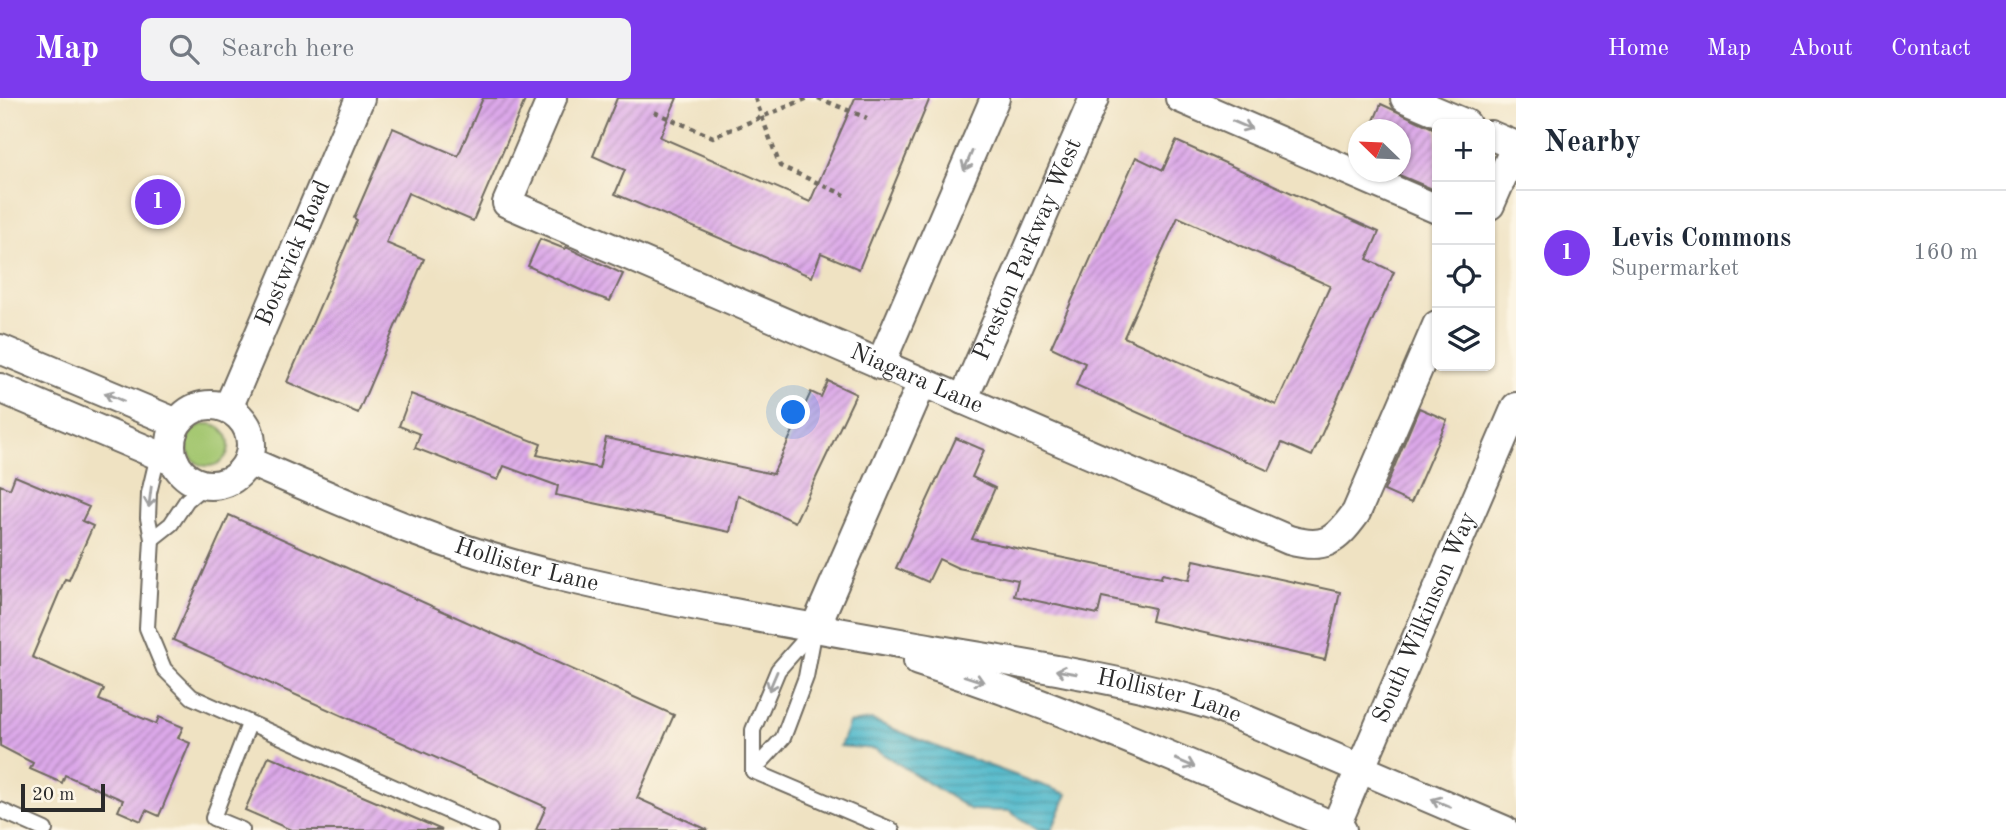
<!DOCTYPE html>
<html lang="en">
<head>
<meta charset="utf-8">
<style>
	body { margin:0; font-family:"Old Standard TT",serif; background:#f2f2f3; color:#1f2937 }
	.controls { position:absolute; right:21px; top:21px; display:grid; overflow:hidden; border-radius:10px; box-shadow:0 2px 5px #0004 }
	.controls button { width:63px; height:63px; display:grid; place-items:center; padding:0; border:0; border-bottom:2px solid #e0e1e3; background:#fff; color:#1f2937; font:35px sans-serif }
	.compass { position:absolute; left:1348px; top:21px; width:63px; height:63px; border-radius:50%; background:#fff; box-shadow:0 2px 5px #0004; rotate:293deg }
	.scale { position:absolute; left:21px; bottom:18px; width:84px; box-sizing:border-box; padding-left:7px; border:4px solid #2b2b2b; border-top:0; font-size:19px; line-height:24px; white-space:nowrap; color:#2b2b2b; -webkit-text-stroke:5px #fcf5e5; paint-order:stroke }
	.you { position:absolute; left:794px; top:315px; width:24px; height:24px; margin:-18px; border:5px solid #fff; border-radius:50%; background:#1a73e8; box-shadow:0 0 0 10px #1a73e833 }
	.badge { display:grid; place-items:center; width:46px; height:46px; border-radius:50%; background:#7c3aed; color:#fff; font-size:23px; font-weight:700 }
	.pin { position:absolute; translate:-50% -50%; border:4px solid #fff; box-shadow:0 2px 7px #0006 }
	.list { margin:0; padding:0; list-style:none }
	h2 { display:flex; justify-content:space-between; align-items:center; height:91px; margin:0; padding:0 28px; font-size:30px }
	h2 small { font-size:23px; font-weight:400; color:#747a83 }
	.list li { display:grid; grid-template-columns:46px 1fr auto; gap:21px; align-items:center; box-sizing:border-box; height:126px; padding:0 28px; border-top:2px solid #e0e1e3 }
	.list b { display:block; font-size:26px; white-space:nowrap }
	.list p { margin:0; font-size:23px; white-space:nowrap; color:#747a83 }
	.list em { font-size:23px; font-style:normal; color:#747a83 }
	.icon { flex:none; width:38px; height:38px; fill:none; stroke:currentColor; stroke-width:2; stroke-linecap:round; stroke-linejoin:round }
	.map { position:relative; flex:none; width:1516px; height:732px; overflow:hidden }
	header { display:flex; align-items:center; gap:42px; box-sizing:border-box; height:98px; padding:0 35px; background:#7c3aed; color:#fff }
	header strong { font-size:33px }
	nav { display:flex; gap:38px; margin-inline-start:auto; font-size:24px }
	.search { width:490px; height:63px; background:#f2f2f3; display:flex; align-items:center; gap:18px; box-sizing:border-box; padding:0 24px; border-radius:10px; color:#747a83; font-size:26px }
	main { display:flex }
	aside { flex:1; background:#fff }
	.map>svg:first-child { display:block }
	.grass { fill:#a4c771; stroke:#68794e; stroke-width:2 }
	.water { fill:url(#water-rules); stroke:#3c727b; stroke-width:2 }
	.building { fill:url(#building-hatch); fill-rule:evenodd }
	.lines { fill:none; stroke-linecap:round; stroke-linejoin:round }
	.lane-casing { stroke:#706b60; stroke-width:18 }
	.street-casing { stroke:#706b60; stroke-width:32 }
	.path { stroke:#706b60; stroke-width:4.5; stroke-dasharray:5 5; stroke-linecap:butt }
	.lane { stroke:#fff; stroke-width:14 }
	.street { stroke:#fff; stroke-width:28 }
	.oneway { stroke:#a0a0a0 }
	.labels { text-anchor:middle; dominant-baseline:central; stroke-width:7; stroke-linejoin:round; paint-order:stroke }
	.street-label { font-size:24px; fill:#2b2b2b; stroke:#fcf5e5 }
</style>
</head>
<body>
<header>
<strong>Map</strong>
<div class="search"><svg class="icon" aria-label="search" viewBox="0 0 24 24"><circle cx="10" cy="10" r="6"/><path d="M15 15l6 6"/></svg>Search here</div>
<nav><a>Home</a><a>Map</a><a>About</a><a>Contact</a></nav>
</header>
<main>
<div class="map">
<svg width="1516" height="732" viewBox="0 0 1516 732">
	<defs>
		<pattern id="water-rules" width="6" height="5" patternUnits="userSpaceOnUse" patternTransform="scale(1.75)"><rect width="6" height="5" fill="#4eb8cb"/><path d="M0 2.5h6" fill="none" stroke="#4196a5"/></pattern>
		<pattern id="building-hatch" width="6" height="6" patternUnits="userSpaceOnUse" patternTransform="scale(1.75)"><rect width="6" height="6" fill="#dca8e9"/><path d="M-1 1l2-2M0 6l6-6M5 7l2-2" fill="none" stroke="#b389bd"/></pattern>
	</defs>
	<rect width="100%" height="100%" fill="#fcf5e5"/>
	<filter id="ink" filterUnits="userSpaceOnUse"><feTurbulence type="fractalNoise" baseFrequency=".0143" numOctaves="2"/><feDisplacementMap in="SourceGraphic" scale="14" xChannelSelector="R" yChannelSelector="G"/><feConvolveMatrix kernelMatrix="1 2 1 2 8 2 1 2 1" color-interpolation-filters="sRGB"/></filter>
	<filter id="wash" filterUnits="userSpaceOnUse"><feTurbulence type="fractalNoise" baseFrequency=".00686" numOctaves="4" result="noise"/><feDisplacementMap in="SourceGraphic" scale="28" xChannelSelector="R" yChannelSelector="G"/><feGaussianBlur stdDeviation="1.57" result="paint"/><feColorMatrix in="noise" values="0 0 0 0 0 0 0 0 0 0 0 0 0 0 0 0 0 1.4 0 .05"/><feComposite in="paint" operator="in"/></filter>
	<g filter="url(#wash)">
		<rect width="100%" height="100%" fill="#efe2c2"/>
		<circle class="grass" cx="208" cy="347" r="21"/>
		<path class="water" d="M872,622L932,647L1067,696L1052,732H1038L1009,713L971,712L875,651L840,648L849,625Z"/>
		<g id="blocks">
			<g class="building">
				<path d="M483,0H526L473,123L408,95L386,145L424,161L358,315L287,284L357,122L354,120L393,30L458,58Z"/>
				<path d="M617,0H677L660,39L810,104L855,0H930L859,171L821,155L812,179L615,96L625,72L593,58Z"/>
				<path d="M1381,6L1437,32V93L1392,74H1401V32H1370Z"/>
				<path d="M1176,43L1379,134L1367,161L1394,174L1312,358L1282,345L1269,373L1076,287L1085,265L1051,249L1136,59L1163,72ZM1178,119L1330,188L1276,307L1124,239Z"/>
				<path d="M540,141L565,151L566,149L623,176L610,203L585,194L528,168Z"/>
				<path d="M828,283L856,296L795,424L738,397L730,434L556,397L558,388L504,368L498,382L415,350L420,336L399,328L411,296L541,346L537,357L599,370L606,340L773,376L811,294L821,299Z"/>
				<path d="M1419,310L1447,322L1411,405L1384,393Z"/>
				<path d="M956,340L984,352L972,379L995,390L972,441L1161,480L1162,476L1189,482L1194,462L1340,494L1325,562L1151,523L1154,510L1102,499L1098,516L1014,498L1018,482L958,470L939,461L928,484L896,470Z"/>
				<path d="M15,378L89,409L82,423L93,428L69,482L65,481L32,559L104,591L99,602L156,626L159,619L183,629L178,640L190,645L159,718L146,712L141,723L118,713L123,702L65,677L62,685L30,671L33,665L0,648V387L10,391Z"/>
				<path d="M229,417L674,617L637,700L708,732H536L546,709L173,542Z"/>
				<path d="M269,658L442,732H291L245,712Z"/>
			</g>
		</g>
	</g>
	<g filter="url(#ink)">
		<use href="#blocks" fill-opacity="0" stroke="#706b60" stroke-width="2"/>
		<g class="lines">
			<g class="lane-casing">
				<g id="lane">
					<path d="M158,357L149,395L148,420L152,441L147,530L164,571L192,599L490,732"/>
					<path d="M152,441L171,426L187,402L205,387"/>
					<path d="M753,673V632L778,572L815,530"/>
					<path d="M753,673L783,640L806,579L815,530"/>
					<path d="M753,673L892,732"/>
					<path d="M0,712L45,732"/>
					<path d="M242,732L213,720L249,626"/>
				</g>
			</g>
			<g class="street-casing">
				<g id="street">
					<path id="s1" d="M552,0L507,105L1289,442C1324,452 1335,444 1356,415L1437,227"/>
					<path d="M1180,0L1437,111"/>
					<path d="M1405,0L1466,26"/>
					<path d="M1490,37L1516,48"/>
					<path d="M1490,107L1516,47"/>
					<path d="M0,251L177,325"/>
					<path d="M880,267L995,0"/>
					<path d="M0,290L175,364"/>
					<path id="s2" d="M963,302L1094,0"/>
					<circle cx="211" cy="347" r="40"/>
					<path id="s3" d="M228,310L360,0"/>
					<path id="s4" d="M248,363C349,407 448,452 555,477C680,507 808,529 934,551C1028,567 1123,581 1214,608L1504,732"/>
					<path d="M815,530L922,285"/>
					<path d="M918,563C1063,609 1203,672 1342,732"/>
					<path id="s5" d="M1334,732L1516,309"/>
				</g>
			</g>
			<g class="path">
				<path d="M755,0L780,68L845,97"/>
				<path d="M818,0L867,20"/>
				<path d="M654,14L713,39L808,0"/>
			</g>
			<use href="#lane" class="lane"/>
			<use href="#street" class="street"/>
		</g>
		<defs><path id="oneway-shaft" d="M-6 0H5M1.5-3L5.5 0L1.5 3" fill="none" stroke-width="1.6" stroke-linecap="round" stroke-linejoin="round" transform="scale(1.75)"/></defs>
		<g class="oneway">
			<use href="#oneway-shaft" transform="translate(1242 27) rotate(23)"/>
			<use href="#oneway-shaft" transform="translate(968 63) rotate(113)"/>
			<use href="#oneway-shaft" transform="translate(114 299) rotate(-157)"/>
			<use href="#oneway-shaft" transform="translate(150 399) rotate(97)"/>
			<use href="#oneway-shaft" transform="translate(1066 574) rotate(-170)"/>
			<use href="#oneway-shaft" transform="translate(974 581) rotate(18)"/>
			<use href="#oneway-shaft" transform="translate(773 583) rotate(113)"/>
			<use href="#oneway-shaft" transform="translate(1185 665) rotate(23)"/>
			<use href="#oneway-shaft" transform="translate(1441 705) rotate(-157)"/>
		</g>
	</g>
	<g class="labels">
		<g class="street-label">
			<text stroke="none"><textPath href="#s2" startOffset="164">Preston Parkway West</textPath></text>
			<text stroke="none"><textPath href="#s3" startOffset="168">Bostwick Road</textPath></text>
			<text stroke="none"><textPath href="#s1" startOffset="560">Niagara Lane</textPath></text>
			<text stroke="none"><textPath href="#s4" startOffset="298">Hollister Lane</textPath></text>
			<text stroke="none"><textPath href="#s5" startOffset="231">South Wilkinson Way</textPath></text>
			<text stroke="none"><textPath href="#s4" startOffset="954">Hollister Lane</textPath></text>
		</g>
	</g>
</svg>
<div class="controls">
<button>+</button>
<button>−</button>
<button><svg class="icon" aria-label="locate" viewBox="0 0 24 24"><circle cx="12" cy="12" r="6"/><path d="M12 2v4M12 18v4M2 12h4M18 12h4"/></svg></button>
<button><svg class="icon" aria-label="layers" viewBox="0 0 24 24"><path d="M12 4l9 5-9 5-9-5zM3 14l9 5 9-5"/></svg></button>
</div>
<svg class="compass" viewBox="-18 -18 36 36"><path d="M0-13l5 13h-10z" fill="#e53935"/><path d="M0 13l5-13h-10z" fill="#747a83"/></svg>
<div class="scale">20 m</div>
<div class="you"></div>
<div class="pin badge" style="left:158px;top:104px">1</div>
</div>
<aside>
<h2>Nearby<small></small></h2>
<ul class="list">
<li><span class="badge">1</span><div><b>Levis Commons</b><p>Supermarket</p></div><em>160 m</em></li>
</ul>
</aside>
</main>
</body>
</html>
